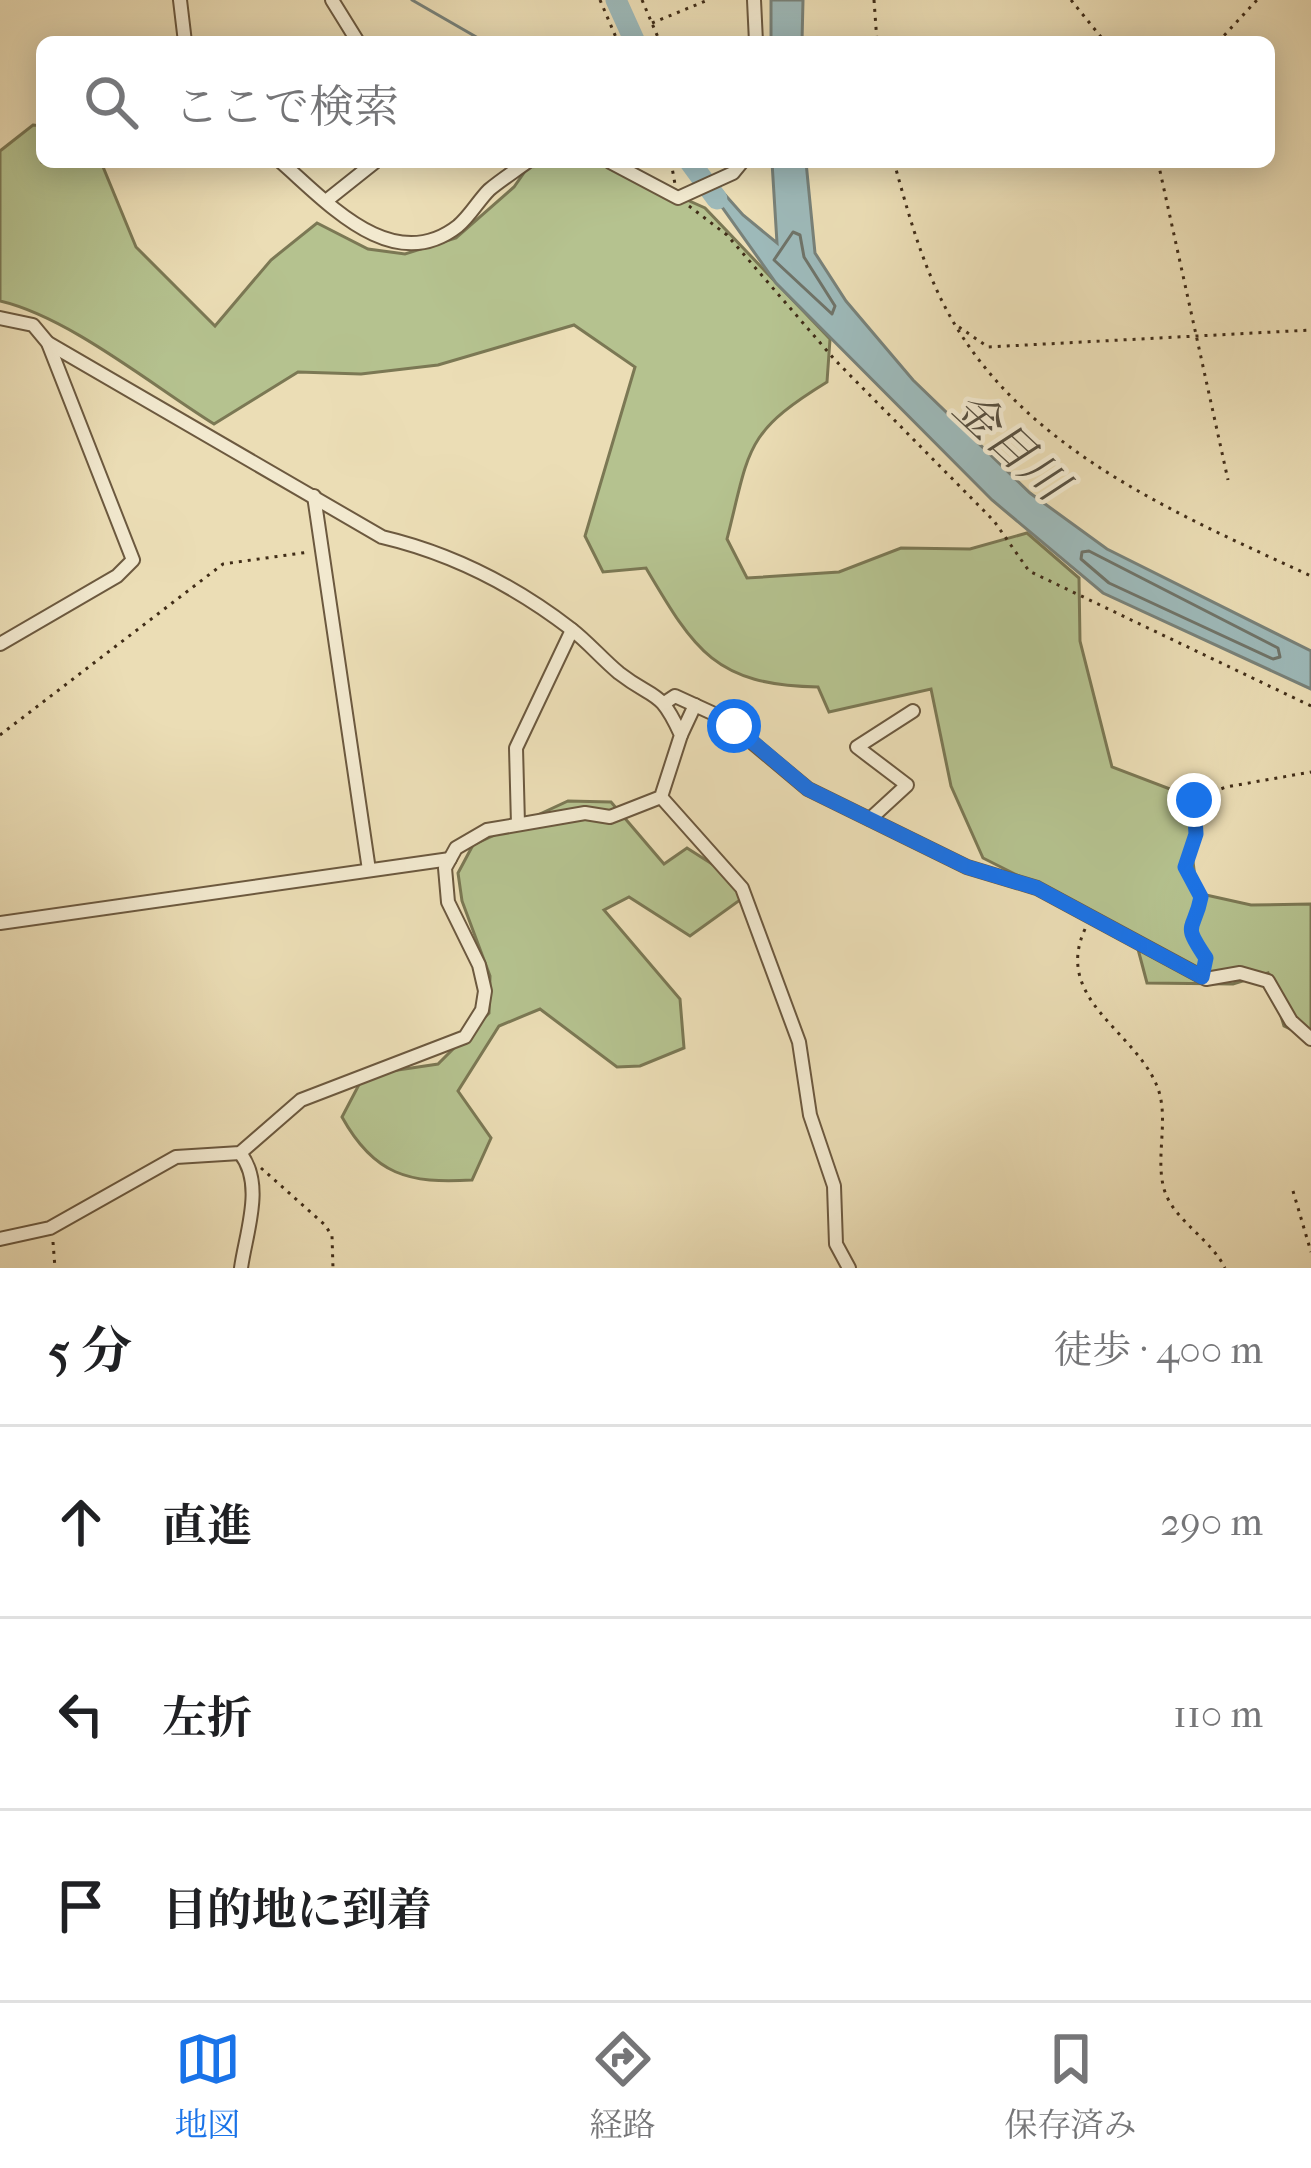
<!DOCTYPE html>
<html lang="ja">
<head>
<meta charset="utf-8">
<style>
	body { margin:0; font-family:"IM FELL French Canon","Noto Serif JP",serif; background:#f2f2f2; color:#202124 }
	.stop { position:absolute; width:36px; height:36px; margin:-27px; border:9px solid #1a73e8; border-radius:50%; background:#fff }
	.stop.end { background:#1a73e8; border-color:#fff; box-shadow:0 3px 12px #0008 }
	.list { margin:0; padding:0; list-style:none }
	h2 { display:flex; justify-content:space-between; align-items:center; height:156px; margin:0; padding:0 48px; font-size:51px }
	h2 small { font-size:39px; font-weight:400; color:#757577 }
	.list li { display:grid; grid-template-columns:78px 1fr auto; gap:36px; align-items:center; box-sizing:border-box; height:192px; padding:0 48px; border-top:3px solid #e0e0e0 }
	.list b { display:block; font-size:45px; white-space:nowrap }
	.list em { font-size:39px; font-style:normal; color:#757577 }
	.icon { flex:none; width:66px; height:66px; fill:none; stroke:currentColor; stroke-width:2; stroke-linecap:round; stroke-linejoin:round }
	.map { position:relative; flex:none; width:1311px; height:1268px; overflow:hidden }
	.search { position:absolute; background:#fff; box-shadow:0 6px 30px #0003; left:36px; right:36px; top:36px; height:132px; display:flex; align-items:center; gap:30px; box-sizing:border-box; padding:0 42px; border-radius:18px; color:#757577; font-size:45px }
	.sheet { height:732px; background:#fff }
	nav { display:flex; justify-content:space-around; align-items:center; box-sizing:border-box; height:168px; border-top:3px solid #e0e0e0; background:#fff; font-size:33px; color:#757577 }
	nav a { display:grid; justify-items:center; gap:6px }
	nav .on { color:#1a73e8 }
	.map>svg:first-child { display:block }
	.green { fill:#b5c28f; stroke:#7b7854; stroke-width:3 }
	.water { fill:#9db9b9; stroke:#788179; stroke-width:3 }
	.lines { fill:none; stroke-linecap:round; stroke-linejoin:round }
	.shore { stroke:#6f7368; stroke-width:3 }
	.stream { stroke:#788179; stroke-width:3 }
	.river { stroke:#9db9b9; stroke-width:21 }
	.minor-casing { stroke:#6c593f; stroke-width:16 }
	.path { stroke:#412d18; stroke-width:3; stroke-dasharray:3 6; stroke-linecap:butt }
	.minor { stroke:#f2e9cf; stroke-width:12 }
	.route { stroke:#1a73e8; stroke-width:15 }
	.labels { text-anchor:middle; dominant-baseline:central; stroke-width:9; stroke-linejoin:round; paint-order:stroke }
	.water-label { font-size:45px; font-style:italic; fill:#585040; stroke:#f2e9cf }
</style>
</head>
<body>
<div class="map">
<svg width="1311" height="1268" viewBox="0 0 1311 1268">
	<rect width="100%" height="100%" fill="#ebddb5"/>
	<filter id="stains"><feTurbulence type="fractalNoise" baseFrequency=".00167" numOctaves="4"/><feColorMatrix values="0 0 0 0 .2 0 0 0 0 .09 0 0 0 0 .02 0 0 0 .5 -.17"/></filter>
	<radialGradient id="worn" r=".72"><stop offset=".6" stop-color="#630" stop-opacity="0"/><stop offset="1" stop-color="#630" stop-opacity=".3"/></radialGradient>
	<g class="green">
		<path d="M33,125L42,126V162H101L136,247L215,326L271,260L317,223L368,249L405,254L456,238L514,187L528,167L602,162L705,208L830,339L827,382C744,433 750,448 727,539L747,578L839,572L901,548L970,549L1027,533L1079,578L1080,641L1112,767L1204,802L1191,846L1197,893L1251,905L1311,904V1039L1284,1026L1268,973L1233,984L1147,983L1134,934L983,858L951,786L931,689L829,712L818,687C715,685 695,651 646,568L603,572L585,536L635,367L574,325L438,365L361,374L298,372L214,424C153,386 69,317 0,301V151Z"/>
		<path d="M568,801L611,802L664,864L687,848L734,878L740,900L690,936L629,897L604,910L680,999L684,1048L640,1066L617,1067L540,1009L499,1026L458,1091L491,1138L472,1180C409,1184 374,1175 342,1117L364,1075L438,1064L489,1013L490,976L462,901L458,873L473,845Z"/>
	</g>
	<g class="water">
		<path d="M771,0H803L802,42H771Z"/>
		<path d="M690,162H696L743,215L777,243L772,162H806L815,253L846,301L913,380L1030,493L1107,549L1311,651V689L1103,593L992,500L776,283Z"/>
	</g>
	<g class="lines">
		<g class="shore">
			<path d="M793,232L800,235L804,257L835,306L832,314L774,260Z"/>
			<path d="M1089,551L1278,648L1280,657L1273,659L1109,583L1081,559L1082,552Z"/>
		</g>
		<path class="stream" d="M412,0L485,42"/>
		<g class="river">
			<path d="M616,0L635,42"/>
			<path d="M690,162L717,199"/>
		</g>
		<g class="minor-casing">
			<g id="minor">
				<path d="M180,0L185,42"/>
				<path d="M332,0L358,42"/>
				<path d="M754,0L756,42"/>
				<path d="M281,162C328,203 393,277 458,226C470,216 478,201 489,190C501,180 515,171 527,162"/>
				<path d="M610,162L678,198L733,173L742,162"/>
				<path d="M326,201L375,162"/>
				<path d="M0,318L33,325L48,343L133,560L117,576L0,644"/>
				<path d="M314,496L369,870"/>
				<path d="M666,702L675,696L723,718L808,789L967,867L1037,888L1206,979L1240,973L1268,981L1291,1021L1311,1039"/>
				<path d="M681,735L695,705"/>
				<path d="M661,797L742,888L799,1042L810,1115L834,1186L836,1244L849,1268"/>
				<path d="M870,819L907,785L857,747L913,711"/>
				<path d="M518,824L516,748L572,630"/>
				<path d="M0,923L450,859"/>
				<path d="M240,1153C265,1184 246,1232 241,1268"/>
				<path d="M0,1239L50,1228L176,1157L240,1153L301,1100L465,1037L482,1010L485,991L479,965L448,902L445,868L456,848L487,830L585,813L610,817L661,797L681,735C659,687 655,701 619,673C602,659 588,642 571,629C515,586 450,553 382,537L48,343"/>
			</g>
		</g>
		<g class="path">
			<path d="M600,0L618,42"/>
			<path d="M642,0L660,42"/>
			<path d="M874,0L877,42"/>
			<path d="M1071,0L1105,42"/>
			<path d="M652,23L708,0"/>
			<path d="M1218,42L1257,0"/>
			<path d="M671,162L675,184"/>
			<path d="M894,162C907,209 920,257 942,301C1014,446 1173,512 1311,576"/>
			<path d="M1158,162L1228,480"/>
			<path d="M689,206L727,235L835,360L994,521L1029,571L1311,706"/>
			<path d="M959,327L988,347L1311,330"/>
			<path d="M0,735L223,564L309,552"/>
			<path d="M1085,929C1053,999 1134,1030 1157,1086C1171,1120 1152,1164 1167,1197C1180,1224 1211,1240 1225,1268"/>
			<path d="M1206,965L1189,932L1201,903L1185,867L1196,834L1194,799L1226,787L1311,772"/>
			<path d="M261,1168L325,1225L332,1236L333,1268"/>
			<path d="M1293,1191L1311,1252"/>
			<path d="M53,1242L55,1268"/>
		</g>
		<use href="#minor" class="minor"/>
	</g>
	<g class="lines">
		<path class="route" d="M734,726L808,789L967,867L1037,888L1202,977L1206,958C1181,921 1194,933 1201,897L1185,867L1196,834L1194,800"/>
	</g>
	<g class="labels">
		<g class="water-label">
			<text transform="translate(1010 446) rotate(43)">金目川</text>
		</g>
	</g>
	<rect width="100%" height="100%" filter="url(#stains)"/>
	<rect width="100%" height="100%" fill="url(#worn)"/>
</svg>
<div class="stop" style="left:734px;top:726px"></div>
<div class="stop end" style="left:1194px;top:800px"></div>
<div class="search"><svg class="icon" aria-label="search" viewBox="0 0 24 24"><circle cx="10" cy="10" r="6"/><path d="M15 15l6 6"/></svg>ここで検索</div>
</div>
<section class="sheet">
<h2>5 分<small>徒歩 · 400 m</small></h2>
<ul class="list">
<li><svg class="icon" aria-label="ahead" viewBox="0 0 24 24"><path d="M12 20V5M6 11l6-6 6 6"/></svg><div><b>直進</b></div><em>290 m</em></li>
<li><svg class="icon" aria-label="left" viewBox="0 0 24 24"><path d="M17 20v-9H6M10 6l-5 5 5 5"/></svg><div><b>左折</b></div><em>110 m</em></li>
<li><svg class="icon" aria-label="arrive" viewBox="0 0 24 24"><path d="M6 21V4h12l-3 4 3 4H6"/></svg><div><b>目的地に到着</b></div></li>
</ul>
</section>
<nav>
<a class="on"><svg class="icon" aria-label="map" viewBox="0 0 24 24"><path d="M3 6l6-2 6 2 6-2v14l-6 2-6-2-6 2zM9 4v14M15 6v14"/></svg>地図</a>
<a><svg class="icon" aria-label="directions" viewBox="0 0 24 24"><path d="M12 3l9 9-9 9-9-9zM9 14v-3h6M13 9l2 2-2 2"/></svg>経路</a>
<a><svg class="icon" aria-label="saved" viewBox="0 0 24 24"><path d="M7 4h10v16l-5-4-5 4z"/></svg>保存済み</a>
</nav>
</body>
</html>
